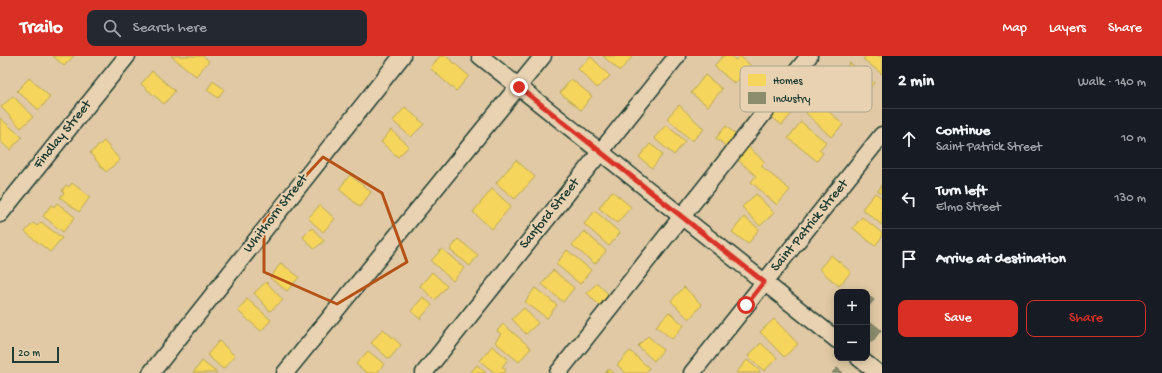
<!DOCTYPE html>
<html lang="en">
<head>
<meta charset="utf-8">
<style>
	body { margin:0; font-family:"Gochi Hand",sans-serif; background:#242831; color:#f1f3f6 }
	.controls { position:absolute; right:12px; bottom:12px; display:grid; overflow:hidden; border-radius:8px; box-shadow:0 2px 10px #0003 }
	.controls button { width:36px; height:36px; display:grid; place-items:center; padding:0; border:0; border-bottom:1px solid #363941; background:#171b24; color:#f1f3f6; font:20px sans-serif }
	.scale { position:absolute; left:12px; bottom:10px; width:47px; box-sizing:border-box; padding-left:4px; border:2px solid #1f3d34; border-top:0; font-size:11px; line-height:14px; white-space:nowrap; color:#1f3d34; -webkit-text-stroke:3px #e8d2b1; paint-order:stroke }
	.stop { position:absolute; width:12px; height:12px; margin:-9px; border:3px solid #d93025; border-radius:50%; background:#fff }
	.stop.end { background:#d93025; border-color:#fff; box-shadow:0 1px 4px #0008 }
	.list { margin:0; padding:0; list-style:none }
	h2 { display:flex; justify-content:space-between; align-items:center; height:52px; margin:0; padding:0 16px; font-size:17px }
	h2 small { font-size:13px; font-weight:400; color:#9ea1a6 }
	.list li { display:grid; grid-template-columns:26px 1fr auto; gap:12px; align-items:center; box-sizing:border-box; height:60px; padding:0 16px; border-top:1px solid #363941 }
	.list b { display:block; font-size:15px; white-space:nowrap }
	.list p { margin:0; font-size:13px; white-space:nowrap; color:#9ea1a6 }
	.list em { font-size:13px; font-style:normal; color:#9ea1a6 }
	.actions { display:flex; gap:8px; padding:12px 16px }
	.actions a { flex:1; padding:9px 0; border:1px solid #d93025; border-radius:8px; text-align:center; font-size:14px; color:#d93025 }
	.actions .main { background:#d93025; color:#fff }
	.icon { flex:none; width:22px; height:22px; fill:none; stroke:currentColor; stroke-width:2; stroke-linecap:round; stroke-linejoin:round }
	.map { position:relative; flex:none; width:882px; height:317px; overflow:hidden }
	header { display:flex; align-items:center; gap:24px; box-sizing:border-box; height:56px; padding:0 20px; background:#d93025; color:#fff }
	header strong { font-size:19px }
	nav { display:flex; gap:22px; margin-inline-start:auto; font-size:14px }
	.search { width:280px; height:36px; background:#242831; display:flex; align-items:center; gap:10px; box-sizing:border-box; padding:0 14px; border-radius:8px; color:#9ea1a6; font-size:15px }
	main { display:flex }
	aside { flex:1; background:#171b24 }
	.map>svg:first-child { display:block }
	.homes { fill:#f6d55c; stroke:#b6a750 }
	.industry { fill:#8c8c6e; stroke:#6b745d }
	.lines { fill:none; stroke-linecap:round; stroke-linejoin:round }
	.minor-casing { stroke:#1f3d34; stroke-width:19 }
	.minor { stroke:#e8d2b1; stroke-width:16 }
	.route { stroke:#d93025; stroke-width:5 }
	.marked { fill:none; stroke:#b65216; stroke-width:3; stroke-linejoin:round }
	.labels { text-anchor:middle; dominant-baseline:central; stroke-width:4; stroke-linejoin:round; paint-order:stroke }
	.street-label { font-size:14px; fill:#1f3d34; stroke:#e8d2b1 }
	.key { fill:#e8d2b1; stroke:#aca58c; stroke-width:1 }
	.key-label { font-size:11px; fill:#1f3d34 }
</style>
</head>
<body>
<header>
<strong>Trailo</strong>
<div class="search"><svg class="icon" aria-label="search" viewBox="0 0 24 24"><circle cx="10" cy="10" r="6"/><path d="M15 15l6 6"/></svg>Search here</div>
<nav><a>Map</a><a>Layers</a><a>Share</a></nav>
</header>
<main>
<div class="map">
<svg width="882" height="317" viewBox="0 0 882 317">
	<rect width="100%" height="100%" fill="#e0c9a4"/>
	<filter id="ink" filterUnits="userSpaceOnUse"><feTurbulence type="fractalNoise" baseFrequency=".025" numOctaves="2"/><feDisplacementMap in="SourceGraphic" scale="8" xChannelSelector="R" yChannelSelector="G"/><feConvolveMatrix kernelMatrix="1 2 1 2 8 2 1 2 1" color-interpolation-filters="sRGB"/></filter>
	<g filter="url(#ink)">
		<g class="homes">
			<path d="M53,0H74L64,10Z"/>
			<path d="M171,0H203L209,5L196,20Z"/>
			<path d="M440,0H446L469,20L456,35L430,12Z"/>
			<path d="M603,0H631L632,1L620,15Z"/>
			<path d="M723,0H731L736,4L740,0L751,10L735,28L714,10Z"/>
			<path d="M866,0H882V18L863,3Z"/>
			<path d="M591,1L610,20L597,32L578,13Z"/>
			<path d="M850,7L874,27L862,41L838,22Z"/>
			<path d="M152,15L175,35L164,48L141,28Z"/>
			<path d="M705,19L722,33L708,50L691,37Z"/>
			<path d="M29,22L50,41L39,54L17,35Z"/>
			<path d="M571,23L592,40L581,54L560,37Z"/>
			<path d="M213,25L224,33L218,42L207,34Z"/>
			<path d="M13,40L33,61L21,72L1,51Z"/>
			<path d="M818,45L843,69L831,81L806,57Z"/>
			<path d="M780,48L792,57L782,69L770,60Z"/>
			<path d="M679,49L704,73L692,85L667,62Z"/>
			<path d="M405,51L424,68L411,81L393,65Z"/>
			<path d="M0,62L22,81L10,94L0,85Z"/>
			<path d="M801,66L826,86L819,94L823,97L817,105L788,82Z"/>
			<path d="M666,69L685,85L674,99L654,82Z"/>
			<path d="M726,70L737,80L727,91L716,82Z"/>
			<path d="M391,74L409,90L398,101L381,86Z"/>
			<path d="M104,85L120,104L106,116L90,97Z"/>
			<path d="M650,88L663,98L652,112L639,101Z"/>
			<path d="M747,90L765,106L761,110L790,134L777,149L751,126L756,120L736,102Z"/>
			<path d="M516,104L535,121L515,143L496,127Z"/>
			<path d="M350,119L371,136L360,151L339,133Z"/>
			<path d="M72,127L90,141L79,156L60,141L64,137L62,135L66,129L69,131Z"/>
			<path d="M882,129V138L878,135Z"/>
			<path d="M492,133L511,150L492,173L473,156Z"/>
			<path d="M612,135L631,151L617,167L599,152Z"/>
			<path d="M875,137L882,142V169L862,153Z"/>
			<path d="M756,138L774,157L760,170L742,151Z"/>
			<path d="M57,147L75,161L63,176L43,160L51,149L54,151Z"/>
			<path d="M320,149L335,163L323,176L308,162Z"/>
			<path d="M595,155L620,177L609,190L584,168Z"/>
			<path d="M744,161L759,173L748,188L732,176Z"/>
			<path d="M862,161L882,177V181L875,190L853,172Z"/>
			<path d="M41,166L62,182L50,196L25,176L33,167L37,170Z"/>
			<path d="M312,172L324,185L314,193L303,181Z"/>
			<path d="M584,175L606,195L595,208L572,189Z"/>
			<path d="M458,183L478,199L470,210L450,194Z"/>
			<path d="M442,193L464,212L453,225L431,205Z"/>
			<path d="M567,194L591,214L580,228L556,208Z"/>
			<path d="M831,199L851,216L839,230L819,213Z"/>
			<path d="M281,207L299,221L287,235L270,222Z"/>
			<path d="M553,214L574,232L563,246L542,228Z"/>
			<path d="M432,216L447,230L435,244L420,230Z"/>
			<path d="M266,226L283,244L270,255L254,237Z"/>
			<path d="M597,227L609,239L599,249L587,237Z"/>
			<path d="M684,231L702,249L689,263L671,245Z"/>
			<path d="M535,232L557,249L547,262L525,246Z"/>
			<path d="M423,241L432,249L420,263L411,255Z"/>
			<path d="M247,243L271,264L261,275L238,255Z"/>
			<path d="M524,252L538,267L526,278L512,263Z"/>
			<path d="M669,256L684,269L672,283L656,270Z"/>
			<path d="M774,263L798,288L784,301L760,276Z"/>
			<path d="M503,268L531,292L519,306L495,286L501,278L497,275Z"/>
			<path d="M383,273L401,289L389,303L371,287Z"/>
			<path d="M648,280L663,294L654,305L638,290Z"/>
			<path d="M219,285L235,300L223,313L207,299Z"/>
			<path d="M761,287L777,302L764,315L748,300Z"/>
			<path d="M492,290L508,303L502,311L506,314L504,317H495L480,305Z"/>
			<path d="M368,295L384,308L377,317H367L356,308Z"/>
			<path d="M630,295L649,312L645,317H626L617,309Z"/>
			<path d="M747,304L760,315L758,317H736Z"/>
			<path d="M202,305L217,317H193Z"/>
			<path d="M477,309L486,317H470Z"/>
			<path d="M609,313L614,317H605Z"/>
		</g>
		<g class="industry">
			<path d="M867,239L874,244L867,252Z"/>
			<path d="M872,267L881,274L872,286L867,283V273Z"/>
			<path d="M837,312L843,317H832Z"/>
		</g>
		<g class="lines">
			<g class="minor-casing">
				<g id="minor">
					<path d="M480,0L837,284"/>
					<path d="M0,158L127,0"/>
					<path d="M859,302L878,317"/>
					<path d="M151,317L402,0"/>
					<path d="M285,317L543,0"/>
					<path d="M424,317L677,0"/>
					<path d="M558,317L809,0"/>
					<path d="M692,317L882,79"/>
				</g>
			</g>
			<use href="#minor" class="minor"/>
		</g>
	</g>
	<g class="lines" filter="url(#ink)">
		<path class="route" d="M519,31L764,226L746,249"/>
	</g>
	<path class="marked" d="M323,101L382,137L407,206L337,248L264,216V165Z"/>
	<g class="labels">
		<g class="street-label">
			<text transform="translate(63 79) rotate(-51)">Findlay Street</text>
			<text transform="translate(276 158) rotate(-52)">Whithorn Street</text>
			<text transform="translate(550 158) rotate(-51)">Sanford Street</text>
			<text transform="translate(810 170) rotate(-51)">Saint Patrick Street</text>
		</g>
	</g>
	<rect x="740" y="10" width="132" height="46" rx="6" class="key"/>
	<rect x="748" y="18" width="18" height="12" fill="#f6d55c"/>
	<rect x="748" y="36" width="18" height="12" fill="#8c8c6e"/>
	<g class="key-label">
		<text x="773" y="28">Homes</text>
		<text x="773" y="46">Industry</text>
	</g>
</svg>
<div class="controls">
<button>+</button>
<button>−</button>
</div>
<div class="scale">20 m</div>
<div class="stop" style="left:746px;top:249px"></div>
<div class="stop end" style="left:519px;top:31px"></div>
</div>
<aside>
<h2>2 min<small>Walk · 140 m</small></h2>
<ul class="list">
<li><svg class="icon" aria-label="ahead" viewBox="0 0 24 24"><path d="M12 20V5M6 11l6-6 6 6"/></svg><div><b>Continue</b><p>Saint Patrick Street</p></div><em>10 m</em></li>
<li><svg class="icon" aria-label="left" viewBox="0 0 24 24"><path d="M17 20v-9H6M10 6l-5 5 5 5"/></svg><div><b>Turn left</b><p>Elmo Street</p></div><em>130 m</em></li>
<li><svg class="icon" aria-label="arrive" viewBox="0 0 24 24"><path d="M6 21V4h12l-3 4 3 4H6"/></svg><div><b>Arrive at destination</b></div></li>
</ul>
<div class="actions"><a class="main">Save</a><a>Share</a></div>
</aside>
</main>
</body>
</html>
